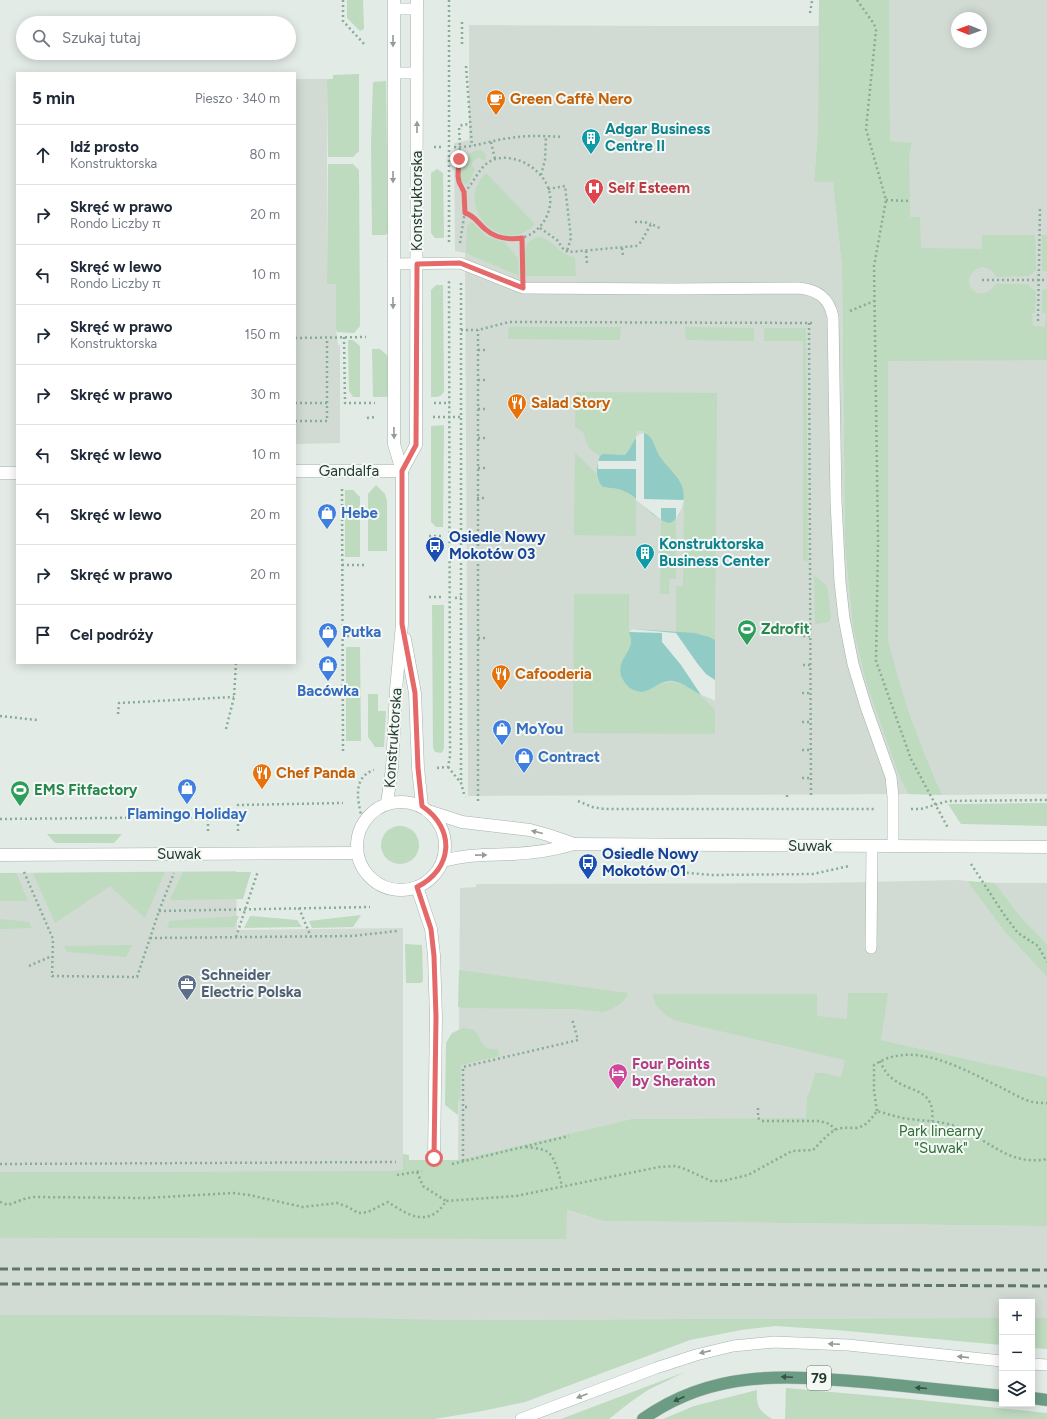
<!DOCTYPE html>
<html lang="pl">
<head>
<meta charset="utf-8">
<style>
	body { margin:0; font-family:Figtree,sans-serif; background:#f6f6f7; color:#1f2937 }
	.controls { position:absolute; right:12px; bottom:12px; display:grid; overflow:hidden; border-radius:0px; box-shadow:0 2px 10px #0003 }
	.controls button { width:36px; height:36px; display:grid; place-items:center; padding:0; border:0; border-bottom:1px solid #e0e1e3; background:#fff; color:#1f2937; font:20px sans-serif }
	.compass { position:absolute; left:951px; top:12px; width:36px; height:36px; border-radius:50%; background:#fff; box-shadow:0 2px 10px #0003; rotate:271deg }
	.stop { position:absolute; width:12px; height:12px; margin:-9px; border:3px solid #e46968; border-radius:50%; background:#fff }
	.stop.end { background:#e46968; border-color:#fff; box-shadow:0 1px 4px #0008 }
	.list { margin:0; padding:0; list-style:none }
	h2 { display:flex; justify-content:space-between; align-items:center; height:52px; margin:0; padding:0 16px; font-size:17px }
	h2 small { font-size:13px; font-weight:400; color:#747a83 }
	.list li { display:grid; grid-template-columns:26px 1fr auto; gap:12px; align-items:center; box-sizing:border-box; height:60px; padding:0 16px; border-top:1px solid #e0e1e3 }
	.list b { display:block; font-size:15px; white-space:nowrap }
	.list p { margin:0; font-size:13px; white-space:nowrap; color:#747a83 }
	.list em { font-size:13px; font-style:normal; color:#747a83 }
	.icon { flex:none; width:22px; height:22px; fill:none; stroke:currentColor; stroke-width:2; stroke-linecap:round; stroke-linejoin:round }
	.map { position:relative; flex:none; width:1047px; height:1419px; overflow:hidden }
	.search { position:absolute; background:#fff; box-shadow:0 2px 10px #0003; left:16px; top:16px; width:280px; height:44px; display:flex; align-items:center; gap:10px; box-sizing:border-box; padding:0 14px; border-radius:22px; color:#747a83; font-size:15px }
	.panel { position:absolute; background:#fff; box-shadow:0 2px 10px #0003; left:16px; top:72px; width:280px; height:592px; border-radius:0px }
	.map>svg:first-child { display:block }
	.built { fill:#d1dbd4; fill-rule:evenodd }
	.green { fill:#bedabf }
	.water { fill:#90cbc6 }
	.pier { fill:#e3ebe6 }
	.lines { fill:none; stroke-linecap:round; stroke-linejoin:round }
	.service-casing { stroke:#a6b3ab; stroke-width:12 }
	.minor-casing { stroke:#a6b3ab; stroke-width:13 }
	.primary-casing { stroke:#c2c8c5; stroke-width:13 }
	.path { stroke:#87ac97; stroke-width:2.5; stroke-dasharray:2 3; stroke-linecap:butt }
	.service { stroke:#fff; stroke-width:11 }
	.minor { stroke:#fff; stroke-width:12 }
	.primary { stroke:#6c9c84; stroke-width:12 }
	.rail { stroke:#5f766a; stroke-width:3; stroke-dasharray:8 4; stroke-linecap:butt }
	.oneway { fill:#929d97 }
	.oneway2 { fill:#365344 }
	.route { stroke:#e46968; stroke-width:5 }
	.labels { text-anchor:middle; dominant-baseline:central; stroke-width:4; stroke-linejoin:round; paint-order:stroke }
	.shield { fill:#f3f8f4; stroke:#62746a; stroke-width:1 }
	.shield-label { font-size:14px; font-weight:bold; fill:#243b2f }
	.food-label { font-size:15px; font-weight:bold; fill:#c56008; stroke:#f3f8f4; text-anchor:start }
	.culture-label { font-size:15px; font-weight:bold; fill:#0d838f; stroke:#f3f8f4; text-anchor:start }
	.health-label { font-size:15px; font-weight:bold; fill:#be3a42; stroke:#f3f8f4; text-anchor:start }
	.street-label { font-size:15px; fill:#243b2f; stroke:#f3f8f4 }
	.shop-label { font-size:15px; font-weight:bold; fill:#366cbe; stroke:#f3f8f4; text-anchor:start }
	.transit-label { font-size:15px; font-weight:bold; fill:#164399; stroke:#f3f8f4; text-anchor:start }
	.leisure-label { font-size:15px; font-weight:bold; fill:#27864d; stroke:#f3f8f4; text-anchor:start }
	.service-label { font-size:15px; font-weight:bold; fill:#4e5e75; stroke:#f3f8f4; text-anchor:start }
	.hotel-label { font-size:15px; font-weight:bold; fill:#b23c85; stroke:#f3f8f4; text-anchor:start }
	.park-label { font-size:15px; fill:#336e3b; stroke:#f3f8f4 }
</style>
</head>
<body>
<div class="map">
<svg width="1047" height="1419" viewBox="0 0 1047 1419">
	<rect width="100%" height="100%" fill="#e3ebe6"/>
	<g class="built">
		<path d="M889,0H1047V794L942,795L918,738L894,668L888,639V361H909V158L912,144L890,141ZM957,18H981V42H957Z"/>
		<path d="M469,25L662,26H819L818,128L814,182L833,181L842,268L845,547L853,628L866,683L898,773L908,794L468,796L465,253L455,251L454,143L469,140Z"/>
		<path d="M295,79H327V283H336V329L338,345H340V443L295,444Z"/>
		<path d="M236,871L237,930L403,928V1169L389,1171L0,1172V873Z"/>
		<path d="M958,880L967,881L1004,931L1047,977V1077L881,1040L846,1118L631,1119L458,1160L460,888L476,887V884L818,883Z"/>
		<path d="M995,883H1047V944L1020,916Z"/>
		<path d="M566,1210L603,1221L1047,1226V1318H1032V1302H1002V1318L442,1320L0,1419V1238L566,1239Z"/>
	</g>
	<g class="green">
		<path d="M347,0H363L364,29L360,31L347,18Z"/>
		<path d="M819,0H889L890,141L912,143L909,158L910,217H920L921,248L982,249V235H1035L1036,270L1029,276L996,277C994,272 990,268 984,267C975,266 966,277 970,286C976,298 991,294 995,284H1029L1030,287L1036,291L1035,313H1032L1033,326L1045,327L1046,313H1042V291L1047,288V360L888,361V639C900,693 920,744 942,795L908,794L898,773L866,683L853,628L845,547L842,268L833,182H814L818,128Z"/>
		<path d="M359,74V151L353,157H328L327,79H333V75Z"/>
		<path d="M386,81L388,233L385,235H372L371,143L373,82Z"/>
		<path d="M481,150L486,155L485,161L478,157L474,160L472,165L475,170L468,183L465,184C461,182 461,181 460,177C458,163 467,151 481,150Z"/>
		<path d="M328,164H353L359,170L360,326L354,333L337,332L336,329V284H327Z"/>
		<path d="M437,169L443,173L444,238H435L431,233V173Z"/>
		<path d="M486,173L535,224C504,258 451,207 486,173Z"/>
		<path d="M471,222L473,223L486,236L506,243L507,246C513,249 513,255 518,257L519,276L466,253L467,226Z"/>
		<path d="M1042,235H1047V272L1042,270Z"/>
		<path d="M539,237C554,239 559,256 575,257L576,276H526C525,261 520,240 539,237Z"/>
		<path d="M436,285H443L444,391C441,398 437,397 431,397V290Z"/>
		<path d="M509,327H621L620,340L508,339Z"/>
		<path d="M685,327L754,328V341L686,340Z"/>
		<path d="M764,328H806L808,561L803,560V341H764Z"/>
		<path d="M348,340H353L360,346V397H353L349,391Z"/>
		<path d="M372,349H380L389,357V397H373Z"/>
		<path d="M576,392L717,393L715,640L701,634L676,633V586H683L684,500C680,474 673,475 660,456C655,449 651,441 647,434L644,433V431H637L635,440L625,455L603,454L600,456L591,450L587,444L583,432L575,427Z"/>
		<path d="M444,425L443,527H436L431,522V426Z"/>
		<path d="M575,453L597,474V479L603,487L624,490L636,500V536L574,535Z"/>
		<path d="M376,485L385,494L387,501V551H368V494Z"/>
		<path d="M345,490H353L360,497V557H345Z"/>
		<path d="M676,519V579H669V594H660L661,520C666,522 671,523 676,519Z"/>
		<path d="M814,575L827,586L831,618L829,622L815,624Z"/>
		<path d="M574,594H629V632L631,641L630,648L656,686C681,674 699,693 715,710V734L573,733Z"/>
		<path d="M432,605H444V748L443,751L441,753L435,752L433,748Z"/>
		<path d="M346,647H360L361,741H346Z"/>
		<path d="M368,694H378V711H386L384,747H375L368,737Z"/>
		<path d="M1047,803V826L961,824L948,804Z"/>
		<circle cx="400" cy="845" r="19"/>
		<path d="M47,834H122L114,843H55Z"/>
		<path d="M165,872L145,918L110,886L55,923L33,873Z"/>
		<path d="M183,872H251L243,899L170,900Z"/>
		<path d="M0,873H16L28,901H0Z"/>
		<path d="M967,881L995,883L1020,916L1047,944V977L1004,931Z"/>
		<path d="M361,915L353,927L312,928L309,921Z"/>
		<path d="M239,916L234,927L167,928L170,921Z"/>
		<path d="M250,916L297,920L302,927L244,928Z"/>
		<path d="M0,919L29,922L32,928L0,929Z"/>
		<path d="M405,944L422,945L423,981L421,983H406Z"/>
		<path d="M132,945L126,957L67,952L64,946Z"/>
		<path d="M459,970L627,993H628C626,1002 612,1010 603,1012L575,1009L462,1008L458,1007Z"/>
		<path d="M848,993H888L881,1040L1047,1077V1226L603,1221L567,1210L566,1239L0,1238V1172L389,1171L403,1169V1154L409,1155V1160H458L631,1119L806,1118L807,1097L810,1092L815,1073H822L841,1077L845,1060L677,1021C667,1017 653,1007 653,994H817V1016L847,1019Z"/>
		<path d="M463,1028L474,1030C483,1040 481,1051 498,1049L499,1056L461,1065L460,1101H458V1115L445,1105L446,1043L452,1033Z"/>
		<path d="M0,1315H211L442,1320L1002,1318V1345L836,1330L776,1326L741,1330L690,1340L525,1402L477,1412L434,1419H0Z"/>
		<path d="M1032,1318H1047V1349L1032,1348Z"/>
		<path d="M685,1372L648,1390L629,1403L609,1419H561Z"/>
		<path d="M786,1388L910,1399L1047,1413V1419H785Z"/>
		<path d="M757,1390C756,1406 759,1411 772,1419H663L694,1406Z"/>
	</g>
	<g class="water">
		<path d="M644,433C653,435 654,447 659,455C671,474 691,482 681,509C679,515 676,520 670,523C652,520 639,497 624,491C618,488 610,488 603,487C595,479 596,466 600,456L603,454L625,455C632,448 634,435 644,433Z"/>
		<path d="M632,629L695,633L709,637L715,640V701C710,699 705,697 701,695C692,690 684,683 673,681C656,679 648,700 630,688C626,685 623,680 621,676C617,659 631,654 631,641C631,638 630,635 629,632Z"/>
	</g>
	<g class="pier">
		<path d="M644,433V499L684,500L681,510L676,519V508H661V520L636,500V469H598V461H636V437L640,434Z"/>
		<path d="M632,629L676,633L697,663L706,674L715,680V701L701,695L681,665L662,642V633L629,632Z"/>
	</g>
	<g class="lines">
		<g class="service-casing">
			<g id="service">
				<path d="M394,9H417"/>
				<path d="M394,73H417"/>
				<path d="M393,264L460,263L523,288L673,289L799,288C818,290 829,298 833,317L836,501L840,582L844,618L853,664L866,707L891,777L893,797V846"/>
				<path d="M871,948L872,846"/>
				<path d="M1032,1364L1047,1365"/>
				<path d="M521,1419L656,1368L696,1355L733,1346L774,1342L848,1345L1002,1361"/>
			</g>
		</g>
		<g class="minor-casing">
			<g id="minor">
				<path d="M295,471H402"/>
				<path d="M402,471L416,445L417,0"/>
				<path d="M0,473H17"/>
				<path d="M405,639L415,693L418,768L422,806"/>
				<circle cx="401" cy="846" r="44"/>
				<path d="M387,803L392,768L396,690L402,624V471L394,444V0"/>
				<path d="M431,812L462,822L530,830L548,835L574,844"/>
				<path d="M0,855L357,853"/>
				<path d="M443,861C468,854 488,855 513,854C534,853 554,850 574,844L1047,847"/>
				<path d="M417,887L431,929L434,955L436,1017L434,1158"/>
			</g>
		</g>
		<g class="primary-casing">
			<g id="primary">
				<path d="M1032,1398L1047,1400"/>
				<path d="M643,1419C716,1367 791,1376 875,1383C917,1387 960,1392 1002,1396"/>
			</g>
		</g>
		<g class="path">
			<path d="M343,0V21L365,45"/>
			<path d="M449,0V245"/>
			<path d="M857,0L874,24L876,30L866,129L886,200L874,266L878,541L876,661L911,759L948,828"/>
			<path d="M810,13L812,1L814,0"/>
			<path d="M462,44V20"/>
			<path d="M466,66L472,146"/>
			<path d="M491,142L495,159"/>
			<path d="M434,147H443"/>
			<path d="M454,147C474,148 491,140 510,138C528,135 546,136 563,137"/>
			<path d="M541,175L545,160L546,136"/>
			<path d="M548,189L565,186L571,238L567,251"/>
			<path d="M464,192C476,182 478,165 495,159C505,156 518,159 527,164C535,169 542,175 546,183C559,207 541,238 514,239C503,240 492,235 484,228C478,222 473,215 465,213"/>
			<path d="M886,200L909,201"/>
			<path d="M635,222H644L651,224"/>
			<path d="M540,228L557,240L564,250L569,252L636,246L641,242L651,224L662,229"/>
			<path d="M522,238V269"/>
			<path d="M460,243L466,204L464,192L459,182L458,176V164L460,147L459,127L462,125L470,124"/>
			<path d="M622,248L623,256"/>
			<path d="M586,251L587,264"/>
			<path d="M982,280H1047"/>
			<path d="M461,283V783"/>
			<path d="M850,311L874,301"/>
			<path d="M1038,321L1040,207"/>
			<path d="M809,323L811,797"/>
			<path d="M461,330H478L509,322L815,323"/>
			<path d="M344,337L345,403H375"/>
			<path d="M295,338L366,337"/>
			<path d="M478,350H487"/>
			<path d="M478,380H487"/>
			<path d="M295,403H327"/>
			<path d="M434,403H450"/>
			<path d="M478,409H487"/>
			<path d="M433,417H461"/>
			<path d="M367,418L376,417"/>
			<path d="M295,421H327V338"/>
			<path d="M478,438H487"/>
			<path d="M478,468H487"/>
			<path d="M342,489L343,754"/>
			<path d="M477,498H487"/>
			<path d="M429,536H444"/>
			<path d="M456,536H461"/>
			<path d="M342,565H364"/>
			<path d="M429,597H444"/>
			<path d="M455,598L461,597"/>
			<path d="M342,636H364"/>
			<path d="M803,636H810"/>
			<path d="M478,638H486"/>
			<path d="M803,665H811"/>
			<path d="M802,693H811"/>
			<path d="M118,714L119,703L234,697"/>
			<path d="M0,716L37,720"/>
			<path d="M802,722H811"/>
			<path d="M226,729L234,697L236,663"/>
			<path d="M802,750H811"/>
			<path d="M448,767L461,783L465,797"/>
			<path d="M437,768L448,767L450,756L449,280"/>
			<path d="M802,778H811"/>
			<path d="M787,797V794"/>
			<path d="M478,801V330"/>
			<path d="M578,801L592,807L604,809H876"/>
			<path d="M911,809H921L948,801L1047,800"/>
			<path d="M0,819L208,817V831"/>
			<path d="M363,823C359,805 350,778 374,770"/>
			<path d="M238,831V805L343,803"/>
			<path d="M971,864L1005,916L1018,933L1038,946L1047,962"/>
			<path d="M647,869L711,875L813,874L849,866"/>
			<path d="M24,872L53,939L52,976L137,977L159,911L174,873"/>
			<path d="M299,908L311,937"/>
			<path d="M159,911L370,907"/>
			<path d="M236,937L258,871"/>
			<path d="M150,938L352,936L397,931"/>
			<path d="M29,966L52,956"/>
			<path d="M880,1061C883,1068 887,1075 893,1079C910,1093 936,1088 932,1121"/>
			<path d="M467,1107H463V1067L578,1040L572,1019"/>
			<path d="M758,1108V1118L762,1121H819L830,1124L835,1130"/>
			<path d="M877,1111L874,1091V1065C914,1038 966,1071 1004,1089C1012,1093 1020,1098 1029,1101C1035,1103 1041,1103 1047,1103"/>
			<path d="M526,1147C532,1148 540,1148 546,1151C556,1156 559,1176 562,1186"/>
			<path d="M463,1161V1107"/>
			<path d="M0,1164L396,1162"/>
			<path d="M452,1164L569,1136"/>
			<path d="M417,1172L423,1186L446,1201"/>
			<path d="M397,1175L422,1171"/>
			<path d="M0,1202L8,1205L24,1199L33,1197L147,1198L233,1193L249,1195L303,1207L337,1203L348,1207L358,1213L368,1212L388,1202C408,1215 429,1229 446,1201L516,1196L659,1167L676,1166L685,1169L711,1181H723L748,1175L792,1151L813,1150C820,1143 828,1133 837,1129C843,1127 849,1128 855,1128C866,1127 871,1119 877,1111C888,1114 899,1118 910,1119C924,1121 938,1121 952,1125C986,1136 1007,1167 1047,1159"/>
		</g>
		<use href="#service" class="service"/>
		<use href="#minor" class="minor"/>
		<use href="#primary" class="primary"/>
		<g class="rail">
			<path d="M0,1269L1047,1270"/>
			<path d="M0,1284H643L1047,1286"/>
		</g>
	</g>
	<defs><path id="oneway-solid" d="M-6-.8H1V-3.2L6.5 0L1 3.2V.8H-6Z"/></defs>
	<g class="oneway">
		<use href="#oneway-solid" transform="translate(393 41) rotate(90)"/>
		<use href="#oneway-solid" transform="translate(417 127) rotate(-90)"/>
		<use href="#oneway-solid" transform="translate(393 177) rotate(90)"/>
		<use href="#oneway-solid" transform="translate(393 303) rotate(89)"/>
		<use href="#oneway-solid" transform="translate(394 433) rotate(89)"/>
		<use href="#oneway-solid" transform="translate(537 832) rotate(-166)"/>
		<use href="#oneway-solid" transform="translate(481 855) rotate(-1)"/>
		<use href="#oneway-solid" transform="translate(834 1344) rotate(-178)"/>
		<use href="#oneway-solid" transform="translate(705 1352) rotate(167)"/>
		<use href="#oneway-solid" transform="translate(963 1357) rotate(-174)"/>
		<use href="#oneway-solid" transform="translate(582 1396) rotate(159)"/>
	</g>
	<g class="oneway2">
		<use href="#oneway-solid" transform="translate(787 1377) rotate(-178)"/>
		<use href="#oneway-solid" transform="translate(921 1388) rotate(-175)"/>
		<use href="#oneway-solid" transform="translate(679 1399) rotate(156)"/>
	</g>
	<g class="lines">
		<path class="route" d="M434,1158L436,1017L434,956L431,929L417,887C453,869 456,829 422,806L418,768L415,693L402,624V471L416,445L417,264L460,263L523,288L522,238C509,240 495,238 485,229C478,223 474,215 465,213L464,192L459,182L458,176L459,159"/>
	</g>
	<defs>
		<g id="cafe-pin" transform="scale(1)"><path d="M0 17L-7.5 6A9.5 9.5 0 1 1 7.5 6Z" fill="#e8710a" stroke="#f3f8f4"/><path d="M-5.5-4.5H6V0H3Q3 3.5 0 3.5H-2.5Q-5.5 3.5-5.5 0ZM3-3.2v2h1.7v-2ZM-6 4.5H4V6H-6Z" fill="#fff"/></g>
		<g id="building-pin" transform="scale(1)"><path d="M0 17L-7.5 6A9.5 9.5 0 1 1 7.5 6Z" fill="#0f9aa8" stroke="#f3f8f4"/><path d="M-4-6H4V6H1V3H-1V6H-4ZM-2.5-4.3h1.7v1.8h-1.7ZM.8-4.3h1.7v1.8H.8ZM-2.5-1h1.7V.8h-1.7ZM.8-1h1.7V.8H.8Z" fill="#fff"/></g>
		<g id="hospital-pin" transform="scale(1)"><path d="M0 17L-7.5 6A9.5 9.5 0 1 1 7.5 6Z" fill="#e0444e" stroke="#f3f8f4"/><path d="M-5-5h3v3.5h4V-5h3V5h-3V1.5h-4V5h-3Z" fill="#fff"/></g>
		<g id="restaurant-pin" transform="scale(1)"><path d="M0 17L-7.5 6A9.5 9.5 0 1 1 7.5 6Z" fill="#e8710a" stroke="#f3f8f4"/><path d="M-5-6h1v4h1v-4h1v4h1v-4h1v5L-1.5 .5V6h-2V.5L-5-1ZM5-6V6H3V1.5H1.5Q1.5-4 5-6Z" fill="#fff"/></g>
		<g id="shop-pin" transform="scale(1)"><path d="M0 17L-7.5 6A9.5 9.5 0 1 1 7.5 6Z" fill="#3f7fe0" stroke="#f3f8f4"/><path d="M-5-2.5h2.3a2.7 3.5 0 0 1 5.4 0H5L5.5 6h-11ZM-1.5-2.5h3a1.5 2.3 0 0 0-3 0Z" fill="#fff"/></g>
		<g id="bus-pin" transform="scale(1)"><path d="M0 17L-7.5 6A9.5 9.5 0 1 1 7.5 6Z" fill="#1a4fb4" stroke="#f3f8f4"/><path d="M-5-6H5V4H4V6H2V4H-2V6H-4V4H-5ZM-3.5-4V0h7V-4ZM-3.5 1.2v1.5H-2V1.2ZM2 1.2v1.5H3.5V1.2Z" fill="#fff"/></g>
		<g id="stadium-pin" transform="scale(1)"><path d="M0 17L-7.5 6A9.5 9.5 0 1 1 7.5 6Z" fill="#2e9e5b" stroke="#f3f8f4"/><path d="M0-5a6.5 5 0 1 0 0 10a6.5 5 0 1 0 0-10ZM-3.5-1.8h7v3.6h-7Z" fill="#fff"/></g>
		<g id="office-pin" transform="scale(1)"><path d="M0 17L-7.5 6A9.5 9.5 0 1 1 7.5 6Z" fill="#5c6f8a" stroke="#f3f8f4"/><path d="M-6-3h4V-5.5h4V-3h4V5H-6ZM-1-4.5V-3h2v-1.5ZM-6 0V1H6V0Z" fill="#fff"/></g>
		<g id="hotel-pin" transform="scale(1)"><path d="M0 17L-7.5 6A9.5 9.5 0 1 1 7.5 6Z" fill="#d1479c" stroke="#f3f8f4"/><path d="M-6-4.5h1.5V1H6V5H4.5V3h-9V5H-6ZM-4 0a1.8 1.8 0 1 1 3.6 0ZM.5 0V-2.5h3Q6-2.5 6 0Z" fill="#fff"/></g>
	</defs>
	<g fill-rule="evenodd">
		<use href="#cafe-pin" x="496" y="99"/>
		<use href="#building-pin" x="591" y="138"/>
		<use href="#hospital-pin" x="594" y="188"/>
		<use href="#restaurant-pin" x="517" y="403"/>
		<use href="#shop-pin" x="327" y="513"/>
		<use href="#bus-pin" x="435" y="546"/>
		<use href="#building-pin" x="645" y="553"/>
		<use href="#stadium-pin" x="747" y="629"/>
		<use href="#shop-pin" x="328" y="632"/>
		<use href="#shop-pin" x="328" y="665"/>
		<use href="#restaurant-pin" x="501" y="674"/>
		<use href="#shop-pin" x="502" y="729"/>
		<use href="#shop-pin" x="524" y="757"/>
		<use href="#restaurant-pin" x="262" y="773"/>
		<use href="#shop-pin" x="187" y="788"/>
		<use href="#stadium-pin" x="20" y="790"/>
		<use href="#bus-pin" x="588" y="863"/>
		<use href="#office-pin" x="187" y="984"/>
		<use href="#hotel-pin" x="618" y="1073"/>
	</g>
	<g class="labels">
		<rect class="shield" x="807" y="1366" width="24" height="24" rx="3"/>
		<g class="shield-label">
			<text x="819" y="1378">79</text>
		</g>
		<g class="food-label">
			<text x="510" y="99">Green Caffè Nero</text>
			<text x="531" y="403">Salad Story</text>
			<text x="515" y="674">Cafooderia</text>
			<text x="276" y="773">Chef Panda</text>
		</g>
		<g class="culture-label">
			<text x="605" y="129">Adgar Business<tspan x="605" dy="17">Centre II</tspan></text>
			<text x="659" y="544">Konstruktorska<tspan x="659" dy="17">Business Center</tspan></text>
		</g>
		<g class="health-label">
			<text x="608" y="188">Self Esteem</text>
		</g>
		<g class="street-label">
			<text transform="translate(417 201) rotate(-90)">Konstruktorska</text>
			<text x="349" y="471">Gandalfa</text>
			<text transform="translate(393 738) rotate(-86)">Konstruktorska</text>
			<text x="810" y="846">Suwak</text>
			<text x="179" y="854">Suwak</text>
		</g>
		<g class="shop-label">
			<text x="341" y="513">Hebe</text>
			<text x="342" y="632">Putka</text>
			<text x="328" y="691" text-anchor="middle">Bacówka</text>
			<text x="516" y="729">MoYou</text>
			<text x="538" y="757">Contract</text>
			<text x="187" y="814" text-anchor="middle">Flamingo Holiday</text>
		</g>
		<g class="transit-label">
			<text x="449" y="537">Osiedle Nowy<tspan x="449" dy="17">Mokotów 03</tspan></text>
			<text x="602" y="854">Osiedle Nowy<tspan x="602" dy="17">Mokotów 01</tspan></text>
		</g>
		<g class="leisure-label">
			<text x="761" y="629">Zdrofit</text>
			<text x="34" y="790">EMS Fitfactory</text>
		</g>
		<g class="service-label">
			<text x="201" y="975">Schneider<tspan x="201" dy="17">Electric Polska</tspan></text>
		</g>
		<g class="hotel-label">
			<text x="632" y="1064">Four Points<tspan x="632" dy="17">by Sheraton</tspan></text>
		</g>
		<g class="park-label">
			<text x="941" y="1131">Park linearny<tspan x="941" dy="17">"Suwak"</tspan></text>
		</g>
	</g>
</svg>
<div class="controls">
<button>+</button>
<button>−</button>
<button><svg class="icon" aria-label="layers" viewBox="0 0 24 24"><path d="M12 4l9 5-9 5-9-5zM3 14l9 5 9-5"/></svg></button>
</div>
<svg class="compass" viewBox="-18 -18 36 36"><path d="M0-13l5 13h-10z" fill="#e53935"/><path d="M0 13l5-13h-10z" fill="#747a83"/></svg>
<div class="stop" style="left:434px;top:1158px"></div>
<div class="stop end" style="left:459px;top:159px"></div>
<div class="search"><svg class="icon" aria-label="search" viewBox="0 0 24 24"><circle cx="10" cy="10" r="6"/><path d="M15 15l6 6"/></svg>Szukaj tutaj</div>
<section class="panel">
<h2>5 min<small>Pieszo · 340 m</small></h2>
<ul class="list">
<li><svg class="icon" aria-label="ahead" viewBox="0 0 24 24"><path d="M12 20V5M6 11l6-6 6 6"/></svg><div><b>Idź prosto</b><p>Konstruktorska</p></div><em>80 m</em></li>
<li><svg class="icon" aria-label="right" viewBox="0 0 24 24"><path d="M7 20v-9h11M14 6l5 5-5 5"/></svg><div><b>Skręć w prawo</b><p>Rondo Liczby π</p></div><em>20 m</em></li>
<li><svg class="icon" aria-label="left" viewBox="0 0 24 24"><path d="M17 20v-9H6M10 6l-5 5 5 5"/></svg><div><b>Skręć w lewo</b><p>Rondo Liczby π</p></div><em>10 m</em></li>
<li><svg class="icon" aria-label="right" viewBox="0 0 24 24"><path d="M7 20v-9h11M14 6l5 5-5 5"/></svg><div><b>Skręć w prawo</b><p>Konstruktorska</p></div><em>150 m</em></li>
<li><svg class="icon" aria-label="right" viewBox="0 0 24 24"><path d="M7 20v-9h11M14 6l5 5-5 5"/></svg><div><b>Skręć w prawo</b></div><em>30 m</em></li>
<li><svg class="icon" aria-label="left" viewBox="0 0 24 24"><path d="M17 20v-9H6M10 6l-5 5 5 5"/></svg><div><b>Skręć w lewo</b></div><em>10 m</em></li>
<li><svg class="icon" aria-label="left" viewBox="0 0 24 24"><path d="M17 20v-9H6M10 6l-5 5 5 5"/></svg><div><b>Skręć w lewo</b></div><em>20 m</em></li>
<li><svg class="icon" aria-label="right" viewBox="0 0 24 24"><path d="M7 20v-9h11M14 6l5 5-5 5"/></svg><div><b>Skręć w prawo</b></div><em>20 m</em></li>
<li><svg class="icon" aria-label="arrive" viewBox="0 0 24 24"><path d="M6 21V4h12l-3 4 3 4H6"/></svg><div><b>Cel podróży</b></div></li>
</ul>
</section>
</div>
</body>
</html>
